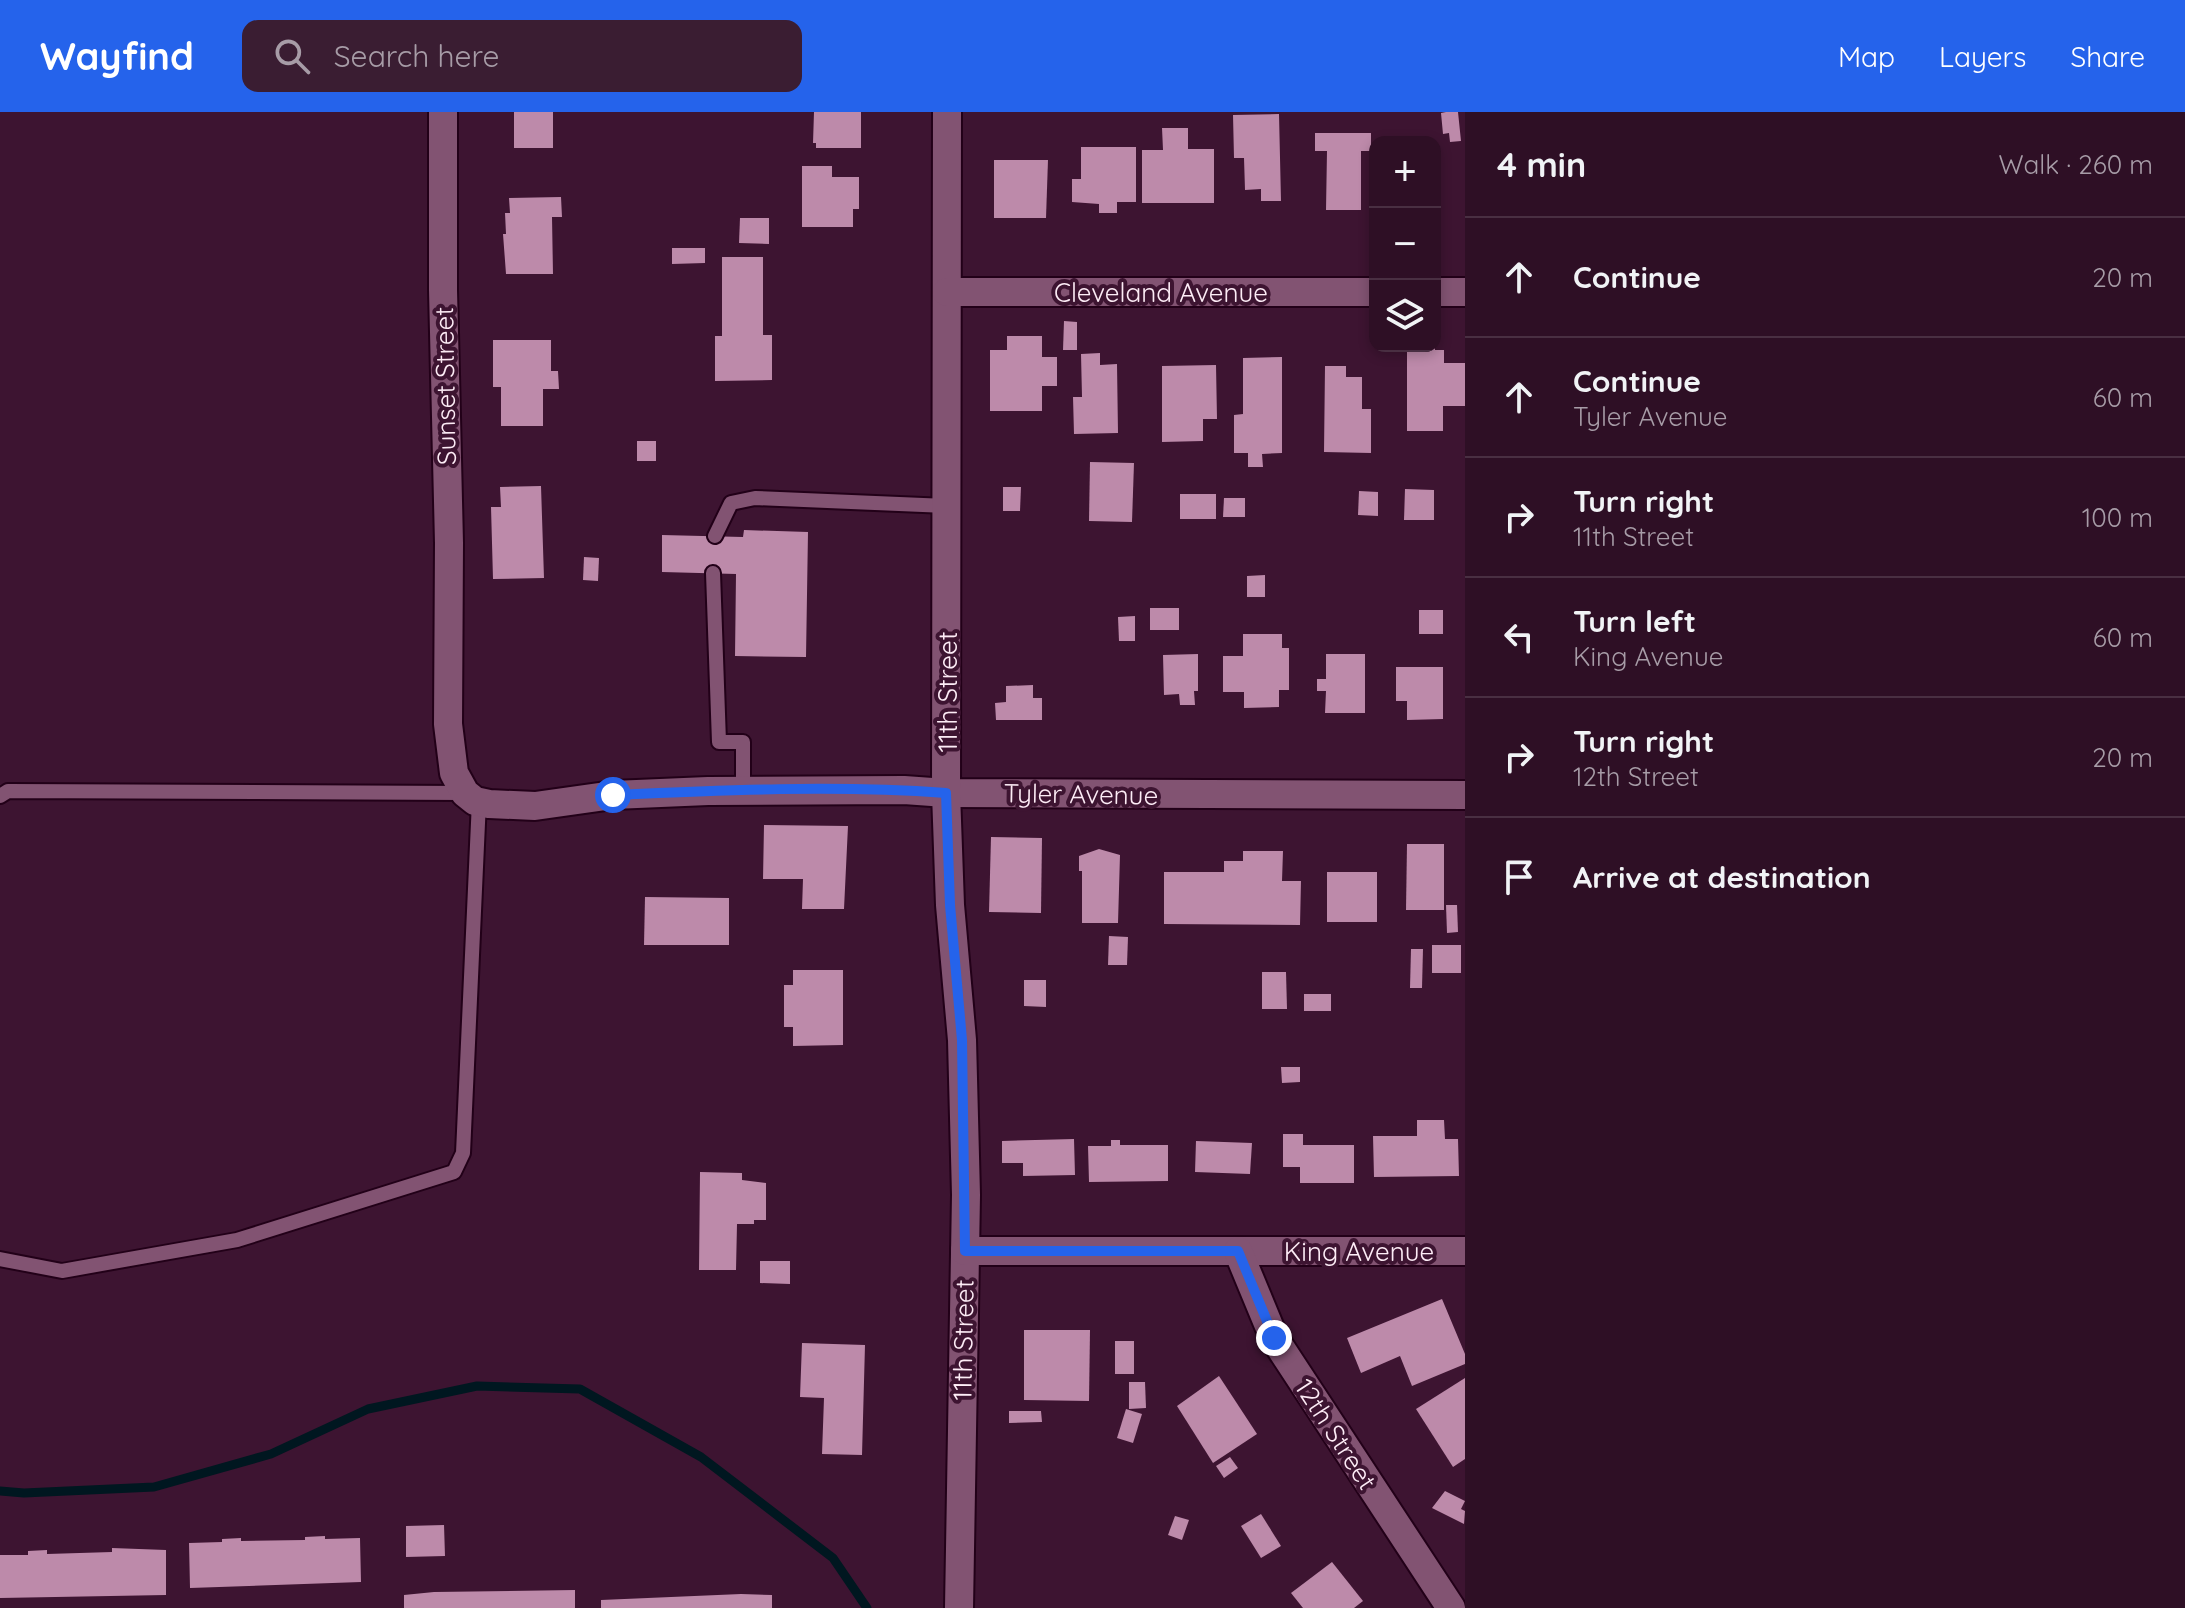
<!DOCTYPE html>
<html lang="en">
<head>
<meta charset="utf-8">
<style>
	body { margin:0; font-family:Quicksand,sans-serif; background:#3a1d32; color:#f1f3f6 }
	.controls { position:absolute; right:24px; top:24px; display:grid; overflow:hidden; border-radius:16px; box-shadow:0 4px 12px #0003 }
	.controls button { width:72px; height:72px; display:grid; place-items:center; padding:0; border:0; border-bottom:2px solid #492f42; background:#2e0f25; color:#f1f3f6; font:40px sans-serif }
	.stop { position:absolute; width:24px; height:24px; margin:-18px; border:6px solid #2563eb; border-radius:50%; background:#fff }
	.stop.end { background:#2563eb; border-color:#fff; box-shadow:0 2px 8px #0008 }
	.list { margin:0; padding:0; list-style:none }
	h2 { display:flex; justify-content:space-between; align-items:center; height:104px; margin:0; padding:0 32px; font-size:34px }
	h2 small { font-size:26px; font-weight:400; color:#a79ca7 }
	.list li { display:grid; grid-template-columns:52px 1fr auto; gap:24px; align-items:center; box-sizing:border-box; height:120px; padding:0 32px; border-top:2px solid #492f42 }
	.list b { display:block; font-size:30px; white-space:nowrap }
	.list p { margin:0; font-size:26px; white-space:nowrap; color:#a79ca7 }
	.list em { font-size:26px; font-style:normal; color:#a79ca7 }
	.icon { flex:none; width:44px; height:44px; fill:none; stroke:currentColor; stroke-width:2; stroke-linecap:round; stroke-linejoin:round }
	.map { position:relative; flex:none; width:1465px; height:1496px; overflow:hidden }
	header { display:flex; align-items:center; gap:48px; box-sizing:border-box; height:112px; padding:0 40px; background:#2563eb; color:#fff }
	header strong { font-size:38px }
	nav { display:flex; gap:44px; margin-inline-start:auto; font-size:28px }
	.search { width:560px; height:72px; background:#3a1d32; display:flex; align-items:center; gap:20px; box-sizing:border-box; padding:0 28px; border-radius:16px; color:#a79ca7; font-size:30px }
	main { display:flex }
	aside { flex:1; background:#2e0f25 }
	.map>svg:first-child { display:block }
	.lines { fill:none; stroke-linecap:round; stroke-linejoin:round }
	.stream { stroke:#001720; stroke-width:9 }
	.building { fill:#bd8aaa }
	.service-casing { stroke:#220018; stroke-width:18 }
	.minor-casing { stroke:#220018; stroke-width:32 }
	.service { stroke:#825372; stroke-width:14 }
	.minor { stroke:#825372; stroke-width:28 }
	.route { stroke:#2563eb; stroke-width:10 }
	.labels { text-anchor:middle; dominant-baseline:central; stroke-width:8; stroke-linejoin:round; paint-order:stroke }
	.street-label { font-size:26px; fill:#fdecf6; stroke:#3d1431 }
</style>
</head>
<body>
<header>
<strong>Wayfind</strong>
<div class="search"><svg class="icon" aria-label="search" viewBox="0 0 24 24"><circle cx="10" cy="10" r="6"/><path d="M15 15l6 6"/></svg>Search here</div>
<nav><a>Map</a><a>Layers</a><a>Share</a></nav>
</header>
<main>
<div class="map">
<svg width="1465" height="1496" viewBox="0 0 1465 1496">
	<rect width="100%" height="100%" fill="#3d1431"/>
	<g class="lines">
		<path class="stream" d="M0,1379L24,1381L154,1375L271,1342L368,1297L477,1274L580,1277L701,1345L833,1446L867,1496"/>
	</g>
	<g class="building">
		<rect x="514" y="0" width="39" height="36"/>
		<path d="M814,0H861V36H816V31H813Z"/>
		<path d="M1446,0H1458L1461,29L1450,30L1449,21L1443,22L1441,1Z"/>
		<path d="M1279,2L1281,89H1261V77L1245,78L1244,46H1234L1233,3Z"/>
		<path d="M1162,16H1188V37H1214V91H1142V38H1163Z"/>
		<path d="M1315,21H1371V39H1361V98H1326L1327,39H1315Z"/>
		<path d="M1081,35H1136V90H1117V101H1099V92L1072,90V67H1081Z"/>
		<path d="M994,48H1048L1046,106H994Z"/>
		<path d="M802,54H832V65H859V97H853V115H802Z"/>
		<path d="M561,85L562,105H552L553,162H506L503,122H506L505,101H510L509,86Z"/>
		<path d="M740,106H769V132L739,131Z"/>
		<path d="M672,136H705V151L672,152Z"/>
		<path d="M722,145H763V223H772V268L715,269V224H722Z"/>
		<path d="M1064,209L1077,210V238H1063Z"/>
		<path d="M1007,224H1042V245H1057V274H1042V299H990V238H1007Z"/>
		<path d="M493,228H551V259H558L559,277H543V314H501V275H493Z"/>
		<path d="M1417,234H1435V238H1444V251H1465V294H1443V319H1407V237H1417Z"/>
		<path d="M1100,241V253L1117,252L1118,321L1074,322L1073,285H1082L1081,242Z"/>
		<path d="M1282,245V341L1262,342L1263,355H1248V341H1234V303L1243,302V246Z"/>
		<path d="M1216,253L1217,307H1203V329L1162,330V254Z"/>
		<path d="M1325,254H1346V265H1362V297H1371V341L1324,340Z"/>
		<rect x="637" y="329" width="19" height="20"/>
		<path d="M1090,350L1134,351L1132,410L1089,409Z"/>
		<path d="M541,374L544,466L493,467L491,395H501L500,375Z"/>
		<path d="M1003,375H1021L1020,399H1003Z"/>
		<path d="M1405,377L1434,378V408H1404Z"/>
		<path d="M1359,379L1378,380V404L1358,403Z"/>
		<rect x="1180" y="382" width="36" height="25"/>
		<path d="M1224,386H1245V405H1223Z"/>
		<path d="M744,418L808,420L806,545L735,544L736,462L662,460V423L743,425Z"/>
		<path d="M584,445L599,446L598,469L583,468Z"/>
		<path d="M1265,463V485H1247V464Z"/>
		<rect x="1150" y="496" width="29" height="22"/>
		<rect x="1419" y="498" width="24" height="24"/>
		<path d="M1135,504V529H1119L1118,505Z"/>
		<path d="M1243,522H1282V536H1289V578H1279V595L1244,596V580H1223V544H1243Z"/>
		<path d="M1198,542V579H1194L1195,593H1180L1179,582L1164,583L1163,543Z"/>
		<path d="M1326,542H1365V601H1325L1326,579H1317V567H1326Z"/>
		<path d="M1396,555H1443V607L1407,608V589H1396Z"/>
		<path d="M1033,573V586H1042V608H996L995,591L1006,590V574Z"/>
		<path d="M764,713L848,714L844,797H802L803,767H763Z"/>
		<path d="M991,725L1042,726L1041,801L989,800Z"/>
		<path d="M1407,732H1444V798H1406Z"/>
		<path d="M1099,737L1120,743L1118,811H1082V759H1079V744Z"/>
		<path d="M1243,739H1283L1282,769H1301L1300,813L1164,812V760H1224V749H1243Z"/>
		<rect x="1327" y="760" width="50" height="50"/>
		<path d="M645,785L729,786V833H644Z"/>
		<path d="M1446,793H1457L1458,820L1447,821Z"/>
		<path d="M1109,824L1128,825L1127,853H1108Z"/>
		<rect x="1432" y="833" width="29" height="28"/>
		<path d="M1411,837H1423L1422,876H1410Z"/>
		<path d="M793,858H843V933L793,934V915H784V873H793Z"/>
		<path d="M1262,860H1286L1287,897H1262Z"/>
		<path d="M1024,868H1046V895L1024,894Z"/>
		<rect x="1304" y="882" width="27" height="17"/>
		<path d="M1281,955H1300V970L1282,971Z"/>
		<path d="M1417,1008H1444L1445,1027H1458L1459,1064L1374,1065L1373,1024H1417Z"/>
		<path d="M1283,1022H1303V1033H1354V1071H1300V1055H1283Z"/>
		<path d="M1074,1027L1075,1063L1023,1064V1051H1002V1029Z"/>
		<path d="M1111,1028H1120V1033H1168V1069L1089,1070L1088,1034H1111Z"/>
		<path d="M1196,1029L1252,1031L1250,1062L1195,1060Z"/>
		<path d="M700,1060L742,1061V1068L766,1071V1108H754V1112H737L736,1158H699Z"/>
		<path d="M760,1149H790V1172L760,1171Z"/>
		<path d="M1442,1187L1465,1242V1252L1412,1274L1400,1244L1361,1261L1347,1226Z"/>
		<path d="M1024,1218H1090L1089,1289L1024,1288Z"/>
		<rect x="1115" y="1229" width="19" height="33"/>
		<path d="M802,1231L865,1233L862,1343L822,1342L824,1286L800,1285Z"/>
		<path d="M1219,1264L1257,1322L1213,1351L1177,1294Z"/>
		<path d="M1465,1266V1347L1453,1355L1416,1297Z"/>
		<path d="M1129,1270H1145L1146,1296L1129,1297Z"/>
		<path d="M1126,1297L1142,1302L1133,1331L1117,1326Z"/>
		<path d="M1009,1299H1041L1042,1310L1009,1311Z"/>
		<path d="M1230,1345L1238,1356L1224,1366L1216,1354Z"/>
		<path d="M1445,1379L1465,1389L1461,1397L1465,1399L1464,1412L1432,1396Z"/>
		<path d="M1261,1402L1281,1434L1261,1446L1241,1414Z"/>
		<path d="M1175,1404L1189,1408L1182,1428L1168,1423Z"/>
		<path d="M444,1413L445,1444L406,1445V1414Z"/>
		<path d="M325,1424V1427L360,1426L361,1470L190,1476L189,1431L222,1430V1427L241,1426V1429L305,1428V1425Z"/>
		<path d="M112,1436L166,1438V1483L0,1486V1443H28V1439L47,1438V1442L112,1440Z"/>
		<path d="M1332,1450L1363,1489L1354,1496H1303L1291,1481Z"/>
		<path d="M575,1478V1496H404V1483L434,1480Z"/>
		<path d="M741,1482L772,1483V1496H601V1488Z"/>
	</g>
	<g class="lines">
		<g class="service-casing">
			<g id="service">
				<path d="M715,424L731,391L755,386L947,394"/>
				<path d="M713,461L719,630H743V679"/>
				<path d="M0,684L8,679L465,681"/>
				<path d="M0,1147L62,1159L237,1128L454,1060L463,1041L479,689"/>
			</g>
		</g>
		<g class="minor-casing">
			<g id="minor">
				<path d="M443,0V178L449,431L448,612L454,661L465,681L475,689L489,692L535,694L613,683L708,679L904,678L946,681L1465,683"/>
				<path d="M947,0L946,681L950,793L962,928L966,1083L959,1496"/>
				<path d="M947,180H1375"/>
				<path d="M1435,180H1465"/>
				<path d="M965,1139H1465"/>
				<path d="M1238,1139L1274,1226L1451,1496"/>
			</g>
		</g>
		<use href="#service" class="service"/>
		<use href="#minor" class="minor"/>
	</g>
	<g class="lines">
		<path class="route" d="M613,683C724,678 836,673 946,681L950,793L962,928L965,1139H1238L1274,1226"/>
	</g>
	<g class="labels">
		<g class="street-label">
			<text x="1161" y="180">Cleveland Avenue</text>
			<text transform="translate(445 274) rotate(-91)">Sunset Street</text>
			<text transform="translate(947 580) rotate(-90)">11th Street</text>
			<text transform="translate(1081 682) rotate(1)">Tyler Avenue</text>
			<text x="1359" y="1139">King Avenue</text>
			<text transform="translate(963 1228) rotate(-89)">11th Street</text>
			<text transform="translate(1336 1322) rotate(57)">12th Street</text>
		</g>
	</g>
</svg>
<div class="controls">
<button>+</button>
<button>−</button>
<button><svg class="icon" aria-label="layers" viewBox="0 0 24 24"><path d="M12 4l9 5-9 5-9-5zM3 14l9 5 9-5"/></svg></button>
</div>
<div class="stop" style="left:613px;top:683px"></div>
<div class="stop end" style="left:1274px;top:1226px"></div>
</div>
<aside>
<h2>4 min<small>Walk · 260 m</small></h2>
<ul class="list">
<li><svg class="icon" aria-label="ahead" viewBox="0 0 24 24"><path d="M12 20V5M6 11l6-6 6 6"/></svg><div><b>Continue</b></div><em>20 m</em></li>
<li><svg class="icon" aria-label="ahead" viewBox="0 0 24 24"><path d="M12 20V5M6 11l6-6 6 6"/></svg><div><b>Continue</b><p>Tyler Avenue</p></div><em>60 m</em></li>
<li><svg class="icon" aria-label="right" viewBox="0 0 24 24"><path d="M7 20v-9h11M14 6l5 5-5 5"/></svg><div><b>Turn right</b><p>11th Street</p></div><em>100 m</em></li>
<li><svg class="icon" aria-label="left" viewBox="0 0 24 24"><path d="M17 20v-9H6M10 6l-5 5 5 5"/></svg><div><b>Turn left</b><p>King Avenue</p></div><em>60 m</em></li>
<li><svg class="icon" aria-label="right" viewBox="0 0 24 24"><path d="M7 20v-9h11M14 6l5 5-5 5"/></svg><div><b>Turn right</b><p>12th Street</p></div><em>20 m</em></li>
<li><svg class="icon" aria-label="arrive" viewBox="0 0 24 24"><path d="M6 21V4h12l-3 4 3 4H6"/></svg><div><b>Arrive at destination</b></div></li>
</ul>
</aside>
</main>
</body>
</html>
